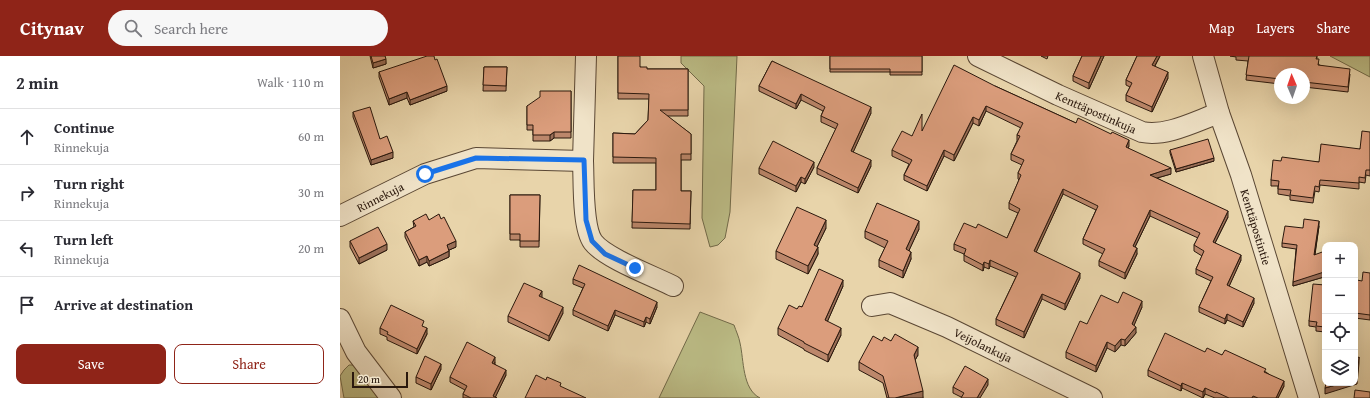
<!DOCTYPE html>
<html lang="en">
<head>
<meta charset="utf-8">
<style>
	body { margin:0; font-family:"Gentium Book Plus",serif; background:#f7f7f7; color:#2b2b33 }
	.controls { position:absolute; right:12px; bottom:12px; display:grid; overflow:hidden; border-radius:8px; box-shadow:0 4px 16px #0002 }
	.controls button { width:36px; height:36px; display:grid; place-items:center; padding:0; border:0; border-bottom:1px solid #e1e1e2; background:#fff; color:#2b2b33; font:20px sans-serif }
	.compass { position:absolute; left:934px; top:12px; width:36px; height:36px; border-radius:50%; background:#fff; box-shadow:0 4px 16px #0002; rotate:358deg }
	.scale { position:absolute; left:12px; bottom:10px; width:56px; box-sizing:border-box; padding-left:4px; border:2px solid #2a180d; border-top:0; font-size:11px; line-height:14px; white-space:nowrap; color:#2a180d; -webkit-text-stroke:3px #f0e3c8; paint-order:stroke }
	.stop { position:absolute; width:12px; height:12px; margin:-9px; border:3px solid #1a73e8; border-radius:50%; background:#fff }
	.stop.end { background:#1a73e8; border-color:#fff; box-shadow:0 1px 4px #0008 }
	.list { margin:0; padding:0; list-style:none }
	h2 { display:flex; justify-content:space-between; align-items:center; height:52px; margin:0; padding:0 16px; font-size:17px }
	h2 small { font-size:13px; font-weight:400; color:#7c7c81 }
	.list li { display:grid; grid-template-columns:26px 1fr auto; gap:12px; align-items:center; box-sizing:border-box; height:56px; padding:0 16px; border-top:1px solid #e1e1e2 }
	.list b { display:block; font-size:15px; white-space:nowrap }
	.list p { margin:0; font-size:13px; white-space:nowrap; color:#7c7c81 }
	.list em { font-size:13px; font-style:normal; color:#7c7c81 }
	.actions { display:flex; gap:8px; padding:12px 16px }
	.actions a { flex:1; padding:9px 0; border:1px solid #8f2418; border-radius:8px; text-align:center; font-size:14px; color:#8f2418 }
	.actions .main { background:#8f2418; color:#fff }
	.icon { flex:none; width:22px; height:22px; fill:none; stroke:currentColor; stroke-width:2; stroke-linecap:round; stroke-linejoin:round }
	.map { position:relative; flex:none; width:1030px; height:342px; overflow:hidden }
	header { display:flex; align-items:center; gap:24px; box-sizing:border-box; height:56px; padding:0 20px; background:#8f2418; color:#fff }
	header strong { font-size:19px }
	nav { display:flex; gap:22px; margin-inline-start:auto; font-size:14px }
	.search { width:280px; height:36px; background:#f7f7f7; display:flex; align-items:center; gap:10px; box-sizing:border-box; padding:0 14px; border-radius:22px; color:#7c7c81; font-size:15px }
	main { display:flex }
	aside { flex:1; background:#fff }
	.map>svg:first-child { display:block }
	.green { fill:#bbbb85; stroke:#726a49 }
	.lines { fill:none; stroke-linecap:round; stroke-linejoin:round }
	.minor-casing { stroke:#5a4734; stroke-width:22 }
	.minor { stroke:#f0e3c8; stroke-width:20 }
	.wall { fill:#bc876b; stroke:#2a180d }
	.shaded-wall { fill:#996e57; stroke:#2a180d }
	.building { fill:#db9d7c; stroke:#2a180d }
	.route { stroke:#1a73e8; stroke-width:5 }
	.labels { text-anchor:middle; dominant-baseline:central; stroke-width:3; stroke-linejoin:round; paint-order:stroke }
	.street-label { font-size:12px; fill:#2a180d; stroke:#f0e3c8 }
</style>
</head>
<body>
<header>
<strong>Citynav</strong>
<div class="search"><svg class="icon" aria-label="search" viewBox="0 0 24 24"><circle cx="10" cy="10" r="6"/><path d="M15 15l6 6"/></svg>Search here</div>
<nav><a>Map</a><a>Layers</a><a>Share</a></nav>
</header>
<main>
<aside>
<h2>2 min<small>Walk · 110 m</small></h2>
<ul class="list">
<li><svg class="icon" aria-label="ahead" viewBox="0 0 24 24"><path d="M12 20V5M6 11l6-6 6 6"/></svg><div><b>Continue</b><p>Rinnekuja</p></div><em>60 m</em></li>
<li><svg class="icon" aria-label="right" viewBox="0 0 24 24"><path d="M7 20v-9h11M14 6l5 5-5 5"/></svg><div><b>Turn right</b><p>Rinnekuja</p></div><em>30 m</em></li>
<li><svg class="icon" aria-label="left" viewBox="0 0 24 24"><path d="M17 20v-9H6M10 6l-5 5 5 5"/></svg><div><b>Turn left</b><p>Rinnekuja</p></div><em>20 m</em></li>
<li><svg class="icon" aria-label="arrive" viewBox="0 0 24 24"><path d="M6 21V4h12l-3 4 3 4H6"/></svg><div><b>Arrive at destination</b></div></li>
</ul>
<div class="actions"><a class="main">Save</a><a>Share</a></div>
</aside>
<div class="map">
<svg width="1030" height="342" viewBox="0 0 1030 342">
	<rect width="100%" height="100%" fill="#e8d4aa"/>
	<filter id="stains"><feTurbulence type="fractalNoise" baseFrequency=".005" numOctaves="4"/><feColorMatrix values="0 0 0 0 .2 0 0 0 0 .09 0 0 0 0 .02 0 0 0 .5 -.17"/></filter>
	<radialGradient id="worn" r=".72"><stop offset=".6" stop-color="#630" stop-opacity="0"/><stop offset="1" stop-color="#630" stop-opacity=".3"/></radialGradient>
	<g class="green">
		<path d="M341,0H397L390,156L385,182L378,189L370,191L362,162L364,30L341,7Z"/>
		<path d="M990,0H1030V21Z"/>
		<path d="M360,256L394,269C396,275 399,281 400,287C404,304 402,333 420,342H319Z"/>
		<path d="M9,309H15L38,342H4L0,320L4,314Z"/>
	</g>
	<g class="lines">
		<g class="minor-casing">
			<g id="minor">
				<path d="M638,0L718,39L802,76C827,81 856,65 879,57"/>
				<path d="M863,0L879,57L901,119L969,342"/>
				<path d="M243,105L246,0"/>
				<path d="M0,160L85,118L136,102L243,105C244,124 242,171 253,186C265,202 313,220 333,230"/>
				<path d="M532,250L550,247L607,271L752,342"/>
				<path d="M0,263L16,296L51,342"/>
			</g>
		</g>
		<use href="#minor" class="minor"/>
	</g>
	<g class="wall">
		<path d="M30,0H45L46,8L33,12Z"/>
		<path d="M278,0L300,11L307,13H348V60H327L351,78V104H341V135H351L350,173L292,172L293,134H316V107H273V77L295,78L308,64L309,43H278Z"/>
		<path d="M490,0H582V19H550V16H490Z"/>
		<path d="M701,0H708L707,3Z"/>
		<path d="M742,0H764L749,33L733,25V20Z"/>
		<path d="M797,0H820L815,10L828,22L812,56L786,45V39L790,31L786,29V24Z"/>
		<path d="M890,0H977V3L979,9L1010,18L1008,36L964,31V18H940V28L906,24L908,5L896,4V1Z"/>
		<path d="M432,5L531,57L513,96L531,110L518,137L477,118V112L496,73L481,66V60L483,55L461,44L456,53L419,35V30Z"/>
		<path d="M144,11H167L166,35H143Z"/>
		<path d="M39,16L107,35L70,49L67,42L49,49L39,21Z"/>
		<path d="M655,30L736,67L789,90L788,92L831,118L817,122L888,161L875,187L901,204L889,230L914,247L903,271L887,264L885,268L859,256V251L871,225L856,218V213L862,200L854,195V189L858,182L810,160L795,191L797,198L785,223L759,210V205L763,198L743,188V183L756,154L723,138L696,196L740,222L725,254L702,243L684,282L656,269V263L676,221L650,210L649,213L644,211L643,215L624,205V198L614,194V188L636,172L667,182L678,157L669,153V147L679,124L678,123V117L682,109L671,104V98L677,85V79L681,72L646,55L639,70L633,67L614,105L604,100L587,135L564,124V119L569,108L552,100V94L572,80L582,74Z"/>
		<path d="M231,35V82H214L210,85H193V74H187V50Z"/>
		<path d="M13,56L40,83L53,102L31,109L13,61Z"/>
		<path d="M1030,76V120L1026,119L1025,127L1019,126V133L980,129L979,136L975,135L973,147L950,144V140L938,138V130H931V124L941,105L979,106L1020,93Z"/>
		<path d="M830,94L874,105L836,116L830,97Z"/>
		<path d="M474,111L465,128L461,126L456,136L419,118V112Z"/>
		<path d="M170,139H200L199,191H180V184H170Z"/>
		<path d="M89,164L116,191L109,194V201L89,210L87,206L79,210L65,181V176L74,171L73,165Z"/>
		<path d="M979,170L975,199L984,221L953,230L956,193L942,191V187L963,172Z"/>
		<path d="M486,172L477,190L478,198L468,218L436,203V195Z"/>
		<path d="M579,173L569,194L571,203L563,222L539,211V204L545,192L525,182V175Z"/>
		<path d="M10,185L47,194L19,208L10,191Z"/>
		<path d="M1030,217V264L1015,262V265L1016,233L1022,225Z"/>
		<path d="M233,223L317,251L310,268L306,266L304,271L275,259L268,275L233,259V254L243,232L233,228Z"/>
		<path d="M985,229V276L976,275V271L969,270V265Z"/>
		<path d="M503,230L487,266L501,279L488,306L464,294V293L438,279V272L457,253Z"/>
		<path d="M201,241L223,257L209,285L168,266V260L202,241Z"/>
		<path d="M778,247L802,251L794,269L796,277L785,290L781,289L775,296L767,292L756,316L726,302V296L747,268Z"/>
		<path d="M84,271L87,278L77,298L47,284V281L40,278V272Z"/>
		<path d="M542,285H551L578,299L575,304L583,342H547L543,327L519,314V306Z"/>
		<path d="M882,299L926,316L944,330L938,342H875L865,338L863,342L842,332L841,335L808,320V314Z"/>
		<path d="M155,306V308L166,319L155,341L157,342H123V338L125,334L110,326V321Z"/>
		<path d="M101,313L91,334L76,327V321Z"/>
		<path d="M648,329L621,341L613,337V331Z"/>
	</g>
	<g class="shaded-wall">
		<path d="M761,0H764L749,33V27Z"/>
		<path d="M817,0H820L812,15V9Z"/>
		<path d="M46,3V8L33,12V7Z"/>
		<path d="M828,16V22L812,56V51Z"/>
		<path d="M107,30V35L70,49V44Z"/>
		<path d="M67,36V42L49,49V43Z"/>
		<path d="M461,38V44L456,53V48Z"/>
		<path d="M646,50V55L639,70V64Z"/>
		<path d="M531,51V57L511,101V95Z"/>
		<path d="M633,61V67L614,105V99Z"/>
		<path d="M214,76V82L210,85V79Z"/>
		<path d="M789,84V90L786,97V91Z"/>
		<path d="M604,94V100L587,135V130Z"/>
		<path d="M53,96V102L31,109V104Z"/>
		<path d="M874,102V105L836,116V113Z"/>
		<path d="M531,104V110L518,137V132Z"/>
		<path d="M474,106V111L465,128V123Z"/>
		<path d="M831,112V118L810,124V119Z"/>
		<path d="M461,121V126L456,136V130Z"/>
		<path d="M723,133V138L694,201V195Z"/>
		<path d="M810,154V160L793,195V190Z"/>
		<path d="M888,155V161L873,191V186Z"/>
		<path d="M486,164V172L474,197V189Z"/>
		<path d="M579,165V173L566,201V193Z"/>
		<path d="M979,165V170L974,203V199Z"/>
		<path d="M116,185V191L107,195V189Z"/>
		<path d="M47,188V194L19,208V202Z"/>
		<path d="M478,191V198L468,218V210Z"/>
		<path d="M797,192V198L785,223V217Z"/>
		<path d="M109,195V201L89,210V205Z"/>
		<path d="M571,196V203L563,222V215Z"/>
		<path d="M901,199V204L887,235V229Z"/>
		<path d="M87,200V206L79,210V204Z"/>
		<path d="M650,204V210L649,213V208Z"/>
		<path d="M644,206V211L643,215V209Z"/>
		<path d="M985,208L984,221L953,230V226Z"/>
		<path d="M740,217V222L725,254V248Z"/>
		<path d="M503,224V230L485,271V264Z"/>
		<path d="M202,235V241L199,246V240Z"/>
		<path d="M702,238V243L684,282V276Z"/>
		<path d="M914,242V247L903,271V266Z"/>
		<path d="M802,245V251L792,274V268Z"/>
		<path d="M317,246V251L310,268V263Z"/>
		<path d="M223,251V257L209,285V280Z"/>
		<path d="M275,254V259L268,275V270Z"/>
		<path d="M887,258V264L885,268V263Z"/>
		<path d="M306,261V266L304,271V266Z"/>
		<path d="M796,271V277L785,290V284Z"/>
		<path d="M87,272V278L77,298V293Z"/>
		<path d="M501,272V279L488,306V299Z"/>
		<path d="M781,283V289L775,296V290Z"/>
		<path d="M767,286V292L756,316V310Z"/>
		<path d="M578,291V299L574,306V299Z"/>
		<path d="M155,301V306L152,312V307Z"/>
		<path d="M1019,301V307L1017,328L985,338V332L1003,327H1015V323Z"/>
		<path d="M101,308V313L91,334V328Z"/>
		<path d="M166,314V319L155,342L153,340Z"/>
		<path d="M648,323V329L640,342H637Z"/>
		<path d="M944,325V330L938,342H936Z"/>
		<path d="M842,327V332L841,335V330Z"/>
		<path d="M865,332V338L863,342V336Z"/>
		<path d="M583,335V342H555Z"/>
	</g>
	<g class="building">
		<path d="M31,0H45L46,3L33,7Z"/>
		<path d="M87,0H94L95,4L97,3L107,30L70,44L67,36L49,43L39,16Z"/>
		<path d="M278,0H300V11H307V13H348V54H320L351,78V98H341V135H351L350,168L292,166L293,134H316V102L273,101V77L295,78L308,64L309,38L278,37Z"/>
		<path d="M490,0H582V16H550V13H490Z"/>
		<path d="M742,0H761L749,27L733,20Z"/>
		<path d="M797,0H817L812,9L828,16L812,51L786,39L792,27L786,24Z"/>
		<path d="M909,0H977L976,3H979L978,9L1010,13L1008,31L964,26V18H940V23L906,19Z"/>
		<path d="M432,5L531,51L511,95L531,104L518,132L477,112L498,68L481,60L485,51L461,38L456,48L419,30Z"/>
		<path d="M614,9L655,30L736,67L738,62L771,78L772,76L789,84L786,91L831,112L810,119L888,155L873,186L901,199L887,229L914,242L903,266L887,258L885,263L859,251L873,221L856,213L864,195L854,189L860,177L810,154L793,190L797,192L785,217L759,205L765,193L743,183L758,150L723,133L694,195L740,217L725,248L702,238L684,276L656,263L678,217L650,204L649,208L644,206L643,209L624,199L626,193L614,188L624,167L636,172L638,168L667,182L680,153L669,147L681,119L678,117L684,104L671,98L680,80L677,79L683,67L646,50L639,64L633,61L614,99L604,94L587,130L564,119L572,104L552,94L562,75L572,80L582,58V75Z"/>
		<path d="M144,11H167L166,30L143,29Z"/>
		<path d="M200,35H231V76H214L210,79H193V69H187V50L200,41Z"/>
		<path d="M30,51L40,83L47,80L53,96L31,104L13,56Z"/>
		<path d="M1022,75L1030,76V114H1026L1025,122L1019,121V127L980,124L979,131L975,130L973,142L950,139L951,134L938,133L939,125L931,124L933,104L941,105L942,101L979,106L981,88L1020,93Z"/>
		<path d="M868,83L874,102L836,113L830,94Z"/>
		<path d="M433,85L474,106L465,123L461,121L456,130L419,112Z"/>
		<path d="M170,139H200L199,185H180V178H170Z"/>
		<path d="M537,147L579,165L566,193L571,196L563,215L539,204L548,185L525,175Z"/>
		<path d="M457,151L486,164L474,189L478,191L468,210L436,195Z"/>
		<path d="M86,158L89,164L99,158L101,163L104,161L116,185L107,189L109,195L89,205L87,200L79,204L65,176L76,170L73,165Z"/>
		<path d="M964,163L979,165L974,199L985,195V208L984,216L953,226L957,189L942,187L945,170L963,172Z"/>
		<path d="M38,171L47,188L19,202L10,185Z"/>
		<path d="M239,209L317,246L310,263L306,261L304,266L275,254L268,270L233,254L245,228L233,223Z"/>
		<path d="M479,213L503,224L485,264L501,272L488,299L464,287V286L438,272L449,249L457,253L459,250L462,251Z"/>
		<path d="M1023,216L1030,217V259L1015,257V259V233H1016L1017,224L1022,225Z"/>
		<path d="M184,227L202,235L199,240L223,251L209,280L168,260Z"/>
		<path d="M973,228L985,229V271L976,270L977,266L969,265Z"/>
		<path d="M783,236L802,245L792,268L796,271L785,284L781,283L775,290L767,286L756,310L726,296L740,265L747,268L761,239L778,247Z"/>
		<path d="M51,249L84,265L82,270L87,272L77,293L47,278L48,276L40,272Z"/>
		<path d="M825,277L865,296L867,292L882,299L885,294L926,313L924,316L944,325L936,342H918L913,340L912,342H889L876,336V337L865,332L863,336L842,327L841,330L808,314Z"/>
		<path d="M555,278L578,291L574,299L583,335L555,342H549L543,320L519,306L533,280L542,285L544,281L551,285Z"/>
		<path d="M127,286L155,301L152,307L166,314L153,340L157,342H131L123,338L127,330L110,321Z"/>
		<path d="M85,300L101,308L91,328L76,321Z"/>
		<path d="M1019,301L1017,323H1015V303Z"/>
		<path d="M625,310L648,323L637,342H621L624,337L613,331Z"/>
		<path d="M196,319L206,324L207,321L221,327L220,330L246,342H185Z"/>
		<path d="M986,327H1003L985,332Z"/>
		<path d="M1015,334L1030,336V342H1014Z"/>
	</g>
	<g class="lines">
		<path class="route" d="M85,118L136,102L244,104L246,164L252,185L265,198L295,212"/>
	</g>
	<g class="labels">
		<g class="street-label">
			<text transform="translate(756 56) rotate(24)">Kenttäpostinkuja</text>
			<text transform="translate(40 141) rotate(-27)">Rinnekuja</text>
			<text transform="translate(916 171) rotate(73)">Kenttäpostintie</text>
			<text transform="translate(643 289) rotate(26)">Veijolankuja</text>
		</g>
	</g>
	<rect width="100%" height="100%" filter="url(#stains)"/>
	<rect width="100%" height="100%" fill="url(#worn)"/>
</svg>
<div class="controls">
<button>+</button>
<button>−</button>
<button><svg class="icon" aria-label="locate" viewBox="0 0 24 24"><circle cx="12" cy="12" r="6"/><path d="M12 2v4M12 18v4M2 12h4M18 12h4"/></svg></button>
<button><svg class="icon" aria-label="layers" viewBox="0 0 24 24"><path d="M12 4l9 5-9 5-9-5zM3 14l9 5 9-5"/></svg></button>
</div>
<svg class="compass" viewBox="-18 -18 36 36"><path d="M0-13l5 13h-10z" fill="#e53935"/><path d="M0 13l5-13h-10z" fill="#7c7c81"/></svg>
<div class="scale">20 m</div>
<div class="stop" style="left:85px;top:118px"></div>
<div class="stop end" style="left:295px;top:212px"></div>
</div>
</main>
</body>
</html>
